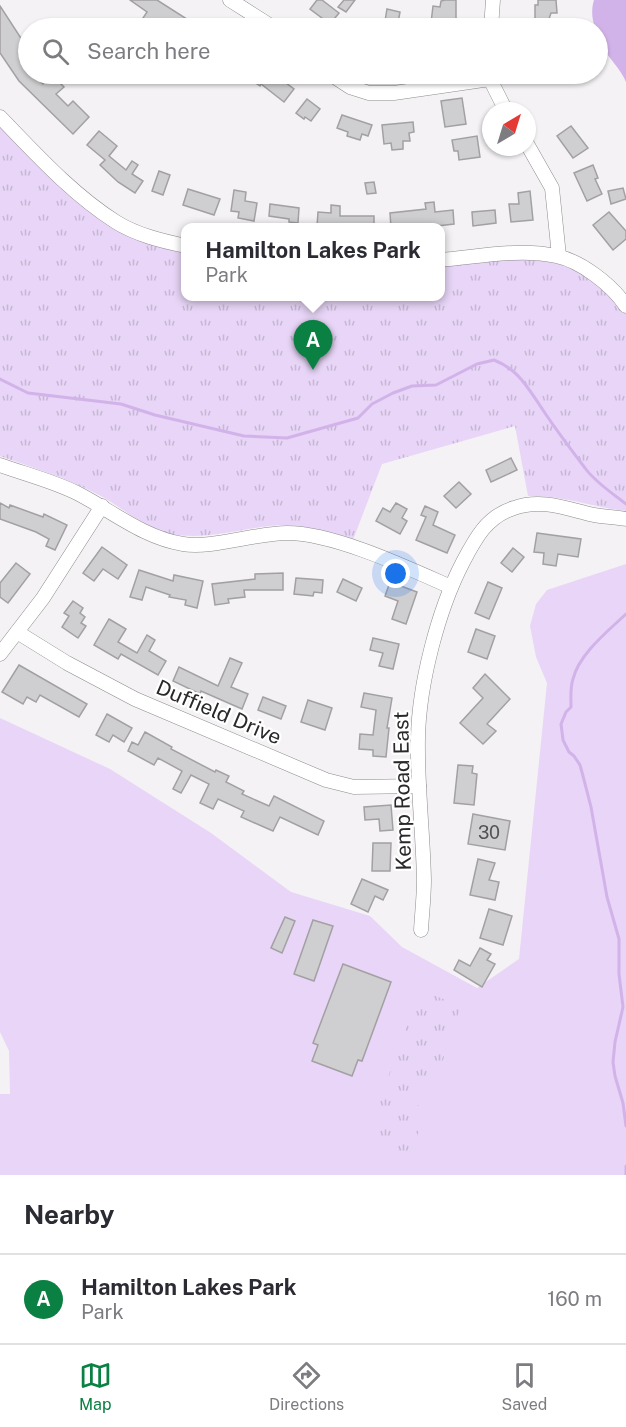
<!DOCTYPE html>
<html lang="en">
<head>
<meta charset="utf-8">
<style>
	body { margin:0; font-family:"Public Sans",sans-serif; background:#f7f7f7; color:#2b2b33 }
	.compass { position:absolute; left:482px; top:102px; width:54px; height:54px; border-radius:50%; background:#fff; box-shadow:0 2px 4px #0004; rotate:38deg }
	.you { position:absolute; left:396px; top:574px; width:21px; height:21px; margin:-15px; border:4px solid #fff; border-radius:50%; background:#1a73e8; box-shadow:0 0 0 9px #1a73e833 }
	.badge { display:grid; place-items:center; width:39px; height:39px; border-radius:50%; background:#0b8043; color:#fff; font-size:20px; font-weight:700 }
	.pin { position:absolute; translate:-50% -50px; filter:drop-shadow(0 2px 3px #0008) }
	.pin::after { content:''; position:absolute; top:32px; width:21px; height:18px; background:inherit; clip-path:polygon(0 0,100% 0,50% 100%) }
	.popup { position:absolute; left:181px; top:223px; width:264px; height:78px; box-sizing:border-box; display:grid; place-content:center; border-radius:12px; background:#fff; filter:drop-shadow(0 2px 4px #0005); font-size:20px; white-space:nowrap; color:#7c7c81 }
	.popup b { font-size:22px; color:#2b2b33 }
	.popup::after { content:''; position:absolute; left:50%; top:100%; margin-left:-12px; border:12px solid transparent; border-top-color:#fff }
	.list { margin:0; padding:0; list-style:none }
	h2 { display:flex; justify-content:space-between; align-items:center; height:78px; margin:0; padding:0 24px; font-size:26px }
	h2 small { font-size:20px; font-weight:400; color:#7c7c81 }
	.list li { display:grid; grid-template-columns:39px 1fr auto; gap:18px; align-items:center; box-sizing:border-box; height:90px; padding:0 24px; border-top:2px solid #e1e1e2 }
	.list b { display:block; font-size:22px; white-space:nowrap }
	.list p { margin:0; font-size:20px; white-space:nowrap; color:#7c7c81 }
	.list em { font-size:20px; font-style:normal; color:#7c7c81 }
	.icon { flex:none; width:33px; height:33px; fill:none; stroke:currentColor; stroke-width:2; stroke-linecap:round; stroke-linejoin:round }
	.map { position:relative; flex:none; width:626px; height:1175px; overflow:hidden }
	.search { position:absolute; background:#fff; box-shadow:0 2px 4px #0004; left:18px; right:18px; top:18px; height:66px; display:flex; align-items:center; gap:15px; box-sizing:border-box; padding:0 21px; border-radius:33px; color:#7c7c81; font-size:22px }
	.sheet { height:168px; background:#fff }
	nav { display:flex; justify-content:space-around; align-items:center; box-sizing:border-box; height:84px; border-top:2px solid #e1e1e2; background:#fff; font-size:16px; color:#7c7c81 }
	nav a { display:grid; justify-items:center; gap:3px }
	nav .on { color:#0b8043 }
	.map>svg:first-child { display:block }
	.green { fill:#e8d5f7 }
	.park { fill:url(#park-tufts) }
	.water { fill:#d2b3e9 }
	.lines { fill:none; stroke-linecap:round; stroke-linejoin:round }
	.stream { stroke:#d2b3e9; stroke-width:3 }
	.building { fill:#cfced1; stroke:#a2a0a3; stroke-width:1.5 }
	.minor-casing { stroke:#8c8b8d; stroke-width:15 }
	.minor { stroke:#fff; stroke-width:14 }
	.labels { text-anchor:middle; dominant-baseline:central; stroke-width:4.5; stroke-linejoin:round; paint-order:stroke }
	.number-label { font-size:18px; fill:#525254 }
	.street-label { font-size:21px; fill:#29282a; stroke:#fff }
</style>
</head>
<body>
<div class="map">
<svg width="626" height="1175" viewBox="0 0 626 1175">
	<defs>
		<pattern id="park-tufts" width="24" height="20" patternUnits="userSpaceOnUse" patternTransform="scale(1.5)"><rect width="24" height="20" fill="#e8d5f7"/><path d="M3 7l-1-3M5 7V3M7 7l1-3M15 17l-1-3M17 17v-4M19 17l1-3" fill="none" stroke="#c7b7d4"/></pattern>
	</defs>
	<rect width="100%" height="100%" fill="#f4f2f5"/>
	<path class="green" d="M626,564V1175H0V1094H10L9,1051L0,1032V718L110,769L211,833L291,892L370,916L402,947L477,988L519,959L547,683L536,657L530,626L536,604L547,590Z"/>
	<g class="park">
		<path d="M0,124L69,190L185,253L186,296H440L441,266C514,259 577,244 626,314V511C593,507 562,495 528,496L515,426L382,464L353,540C330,533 305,524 281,525C244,527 209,541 171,534C145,529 122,507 99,495C67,478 34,468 0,456Z"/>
		<path d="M422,991L457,1004L460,1008L447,1049L441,1052L444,1057L429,1101L385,1086L401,1041L406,1039L403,1035L417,994Z"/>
		<path d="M386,1094L423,1107L426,1111L411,1153L406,1155L369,1141L367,1137L382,1096Z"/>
	</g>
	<path class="water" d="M594,0H626V82C618,62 598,52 598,28H595C592,19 591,9 594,0Z"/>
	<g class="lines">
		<g class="stream">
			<path d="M0,379L28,393L121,404L155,415L244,436L287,438L358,418L372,404L393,393L412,386L436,385L477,364L494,360C517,369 526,385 539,404C553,426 569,447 585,468C595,482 612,493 626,504"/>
			<path d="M626,614C608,631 579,654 573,679C570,688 571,698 571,707L566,712L561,724L563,740L569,752L574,756L580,765L583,776L591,807L607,897L619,939V974L623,1007L615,1042L613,1062L615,1076L623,1103L626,1126"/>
			<path d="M626,1175V1166"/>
		</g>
	</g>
	<g class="building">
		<path d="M130,0H157L201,28H173L159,20L155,26L143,18L147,12Z"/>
		<path d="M317,0H322L339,13L330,24L310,9Z"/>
		<path d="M344,0H355L346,12L338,7Z"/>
		<path d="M445,0H456V26L431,23L433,6L440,7L441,1Z"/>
		<path d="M538,0H556L557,13H551L546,28L533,27L535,20V5H538Z"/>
		<path d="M0,6L28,49V74H33L43,84L52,75L64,87L56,94L68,106L73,101L89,117L73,134L19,81L0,53Z"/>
		<path d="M387,9L400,12L398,23L385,21Z"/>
		<path d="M243,74H274L294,89L284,102L261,84L260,86Z"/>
		<path d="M542,74H562L546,82Z"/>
		<path d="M462,98L466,124L445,127L441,101Z"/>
		<path d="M307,99L320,109L311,121L305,117L304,119L296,113Z"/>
		<path d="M342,115L372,125L368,136L362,134L360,140L347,136L348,132L337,128Z"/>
		<path d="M413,122L414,132L409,133L410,141H403V149L392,150L391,143L384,144L382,125Z"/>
		<path d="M571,126L588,148L573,158L557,136Z"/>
		<path d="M99,131L117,146L109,156L126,170L132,161L138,165L132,174L143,181L135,193L118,182L100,165L105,160L87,145Z"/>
		<path d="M477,136L480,157L459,160L458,151H454L452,140Z"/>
		<path d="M593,165L598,178L595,179L602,194L587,201L574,173Z"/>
		<path d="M159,171L170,175L163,195L152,191Z"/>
		<path d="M374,182L376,193L367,194L365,183Z"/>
		<path d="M623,188L626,199L611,204L608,191Z"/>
		<path d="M188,189L220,199L214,215L183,205Z"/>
		<path d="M234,190L246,192L245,201L257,203L254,221L238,218L239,212L231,211Z"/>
		<path d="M530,191L533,220L511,222L509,204H519L518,193Z"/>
		<path d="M434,202L435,212L453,210L454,224L428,227L391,228L390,213L426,209L425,203Z"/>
		<path d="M270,204L299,208L298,223L289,222V219L269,216Z"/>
		<path d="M331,205L340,206V216H374V228L317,226L318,212L331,213Z"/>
		<path d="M495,210L496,223L473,226L472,212Z"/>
		<path d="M609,212L626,231V239L613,250L593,225Z"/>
		<path d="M511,458L517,470L491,482L486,470Z"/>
		<path d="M459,482L471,494L456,508L444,496Z"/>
		<path d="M0,503L9,508L10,505L43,517L44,514L67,525L55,550L46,546L49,539L36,532L0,519Z"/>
		<path d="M396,503L407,509L402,518L407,521L400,534L376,521L383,508L390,512Z"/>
		<path d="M425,506L438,512L433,525L455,535L447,553L416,540L426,517L421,515Z"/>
		<path d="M537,533L581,539L578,557L558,554L556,566L543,564L544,553L534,552Z"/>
		<path d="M102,547L127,565L118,579L103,569L94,581L83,573Z"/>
		<path d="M513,548L524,557L512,572L501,563Z"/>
		<path d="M16,563L30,574L8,603L0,597V583Z"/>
		<path d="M139,570L173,581L174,575L203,581L197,608L185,605L186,600L169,597L170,595L146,587L142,600L130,597Z"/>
		<path d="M283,573V590H244L245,597L228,599L229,603L215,605L212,584L255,579V574Z"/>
		<path d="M296,578L323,580L322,593L314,592L313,596L294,594Z"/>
		<path d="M343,579L362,588L356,601L337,592Z"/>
		<path d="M390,582L417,592L406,624L392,619L398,601L385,596Z"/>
		<path d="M488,582L502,588L489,619L475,613Z"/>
		<path d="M73,601L83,608L80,613L85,617L81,623L86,626L78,638L62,627L69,616L64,613Z"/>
		<path d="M109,619L126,629L118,642L137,653L147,635L155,640L149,651L166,661L158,675L121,654L118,659L94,645Z"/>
		<path d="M476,629L495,636L487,659L468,652Z"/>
		<path d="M373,638L399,644L393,669L379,666L383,653L370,650Z"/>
		<path d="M230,658L242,663L231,687L248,694L242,709L201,691L200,694L173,681L179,667L218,686Z"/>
		<path d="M19,665L87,704L79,717L40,695L36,702L27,697L23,704L2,692Z"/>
		<path d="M485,674L510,699L487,724L496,731L483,744L460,723L483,698L473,688Z"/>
		<path d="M364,693L392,698L387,728H389L386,757L373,756V750L359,749L360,734L373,735L376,710L361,707Z"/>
		<path d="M263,697L286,706L281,719L258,710Z"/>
		<path d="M308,700L332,708L325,730L301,722Z"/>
		<path d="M107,714L132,728L124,742L113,735L109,742L96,735Z"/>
		<path d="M145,732L172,747L171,749L215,772L216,770L229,776L226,782L244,791L242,794L269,806L274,796L324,821L318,835L280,817L273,831L241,817L244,811L218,799L213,809L200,803L209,784L191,775L181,793L173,789L182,771L158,758L154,765L128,751L132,742L138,745Z"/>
		<path d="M458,765L473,766L472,773L477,774L474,805L454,803Z"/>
		<path d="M391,805L393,830L380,831L379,819L365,820L364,807Z"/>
		<path d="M473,814L510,821L505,850L468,844Z"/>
		<path d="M373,843H391L390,871H372Z"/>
		<path d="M478,859L495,863L489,880L499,882L495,900L470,895Z"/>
		<path d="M362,879L388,890L383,900L375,896L368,912L351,904Z"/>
		<path d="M489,909L512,916L503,945L480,938Z"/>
		<path d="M285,917L295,921L282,953L271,948Z"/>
		<path d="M313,920L333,926L314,981L294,974Z"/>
		<path d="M480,948L491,954L487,960L495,964L482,987L454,970L459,960L470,966Z"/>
		<path d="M343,964L391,982L362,1061L358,1060L352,1076L312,1061L318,1045L313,1043Z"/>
	</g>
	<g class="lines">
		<g class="minor-casing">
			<g id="minor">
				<path d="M230,0L274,28"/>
				<path d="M491,28L493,0"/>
				<path d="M330,74L350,87L369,93H394L490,79"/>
				<path d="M490,74V79L506,111"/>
				<path d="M0,117C36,154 72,194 116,222C137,235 162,241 186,246"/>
				<path d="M527,144L552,188L559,256"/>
				<path d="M440,260C478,257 519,248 556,256C581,261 612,285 626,306"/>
				<path d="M0,465C25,474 53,481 77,493C112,511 144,538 183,544C211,549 256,533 287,533C334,533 408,568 451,587"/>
				<path d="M17,632L67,663L135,699L326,780L354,787L419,786"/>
				<path d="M0,654L43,598L102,506"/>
				<path d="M421,930C422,913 424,896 424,880C423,832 417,785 418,738C419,684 438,610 463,562C475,539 487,516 514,508C542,498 567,509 594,515C605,517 616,517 626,519"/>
			</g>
		</g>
		<use href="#minor" class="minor"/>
	</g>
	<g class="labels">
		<g class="number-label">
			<text x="489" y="832">30</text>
		</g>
		<g class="street-label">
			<text transform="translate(219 712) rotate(23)">Duffield Drive</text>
			<text transform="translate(402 791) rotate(-91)">Kemp Road East</text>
		</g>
	</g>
</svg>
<svg class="compass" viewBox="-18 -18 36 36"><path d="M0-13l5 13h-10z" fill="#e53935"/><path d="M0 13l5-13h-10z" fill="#7c7c81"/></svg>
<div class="you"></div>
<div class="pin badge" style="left:313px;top:370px">A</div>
<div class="popup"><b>Hamilton Lakes Park</b>Park</div>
<div class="search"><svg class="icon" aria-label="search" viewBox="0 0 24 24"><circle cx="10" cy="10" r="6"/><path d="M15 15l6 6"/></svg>Search here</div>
</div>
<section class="sheet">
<h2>Nearby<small></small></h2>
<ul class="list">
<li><span class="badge">A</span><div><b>Hamilton Lakes Park</b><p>Park</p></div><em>160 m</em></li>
</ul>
</section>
<nav>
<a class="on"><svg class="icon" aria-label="map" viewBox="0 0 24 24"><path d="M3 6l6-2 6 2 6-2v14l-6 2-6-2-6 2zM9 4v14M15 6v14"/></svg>Map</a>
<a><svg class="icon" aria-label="directions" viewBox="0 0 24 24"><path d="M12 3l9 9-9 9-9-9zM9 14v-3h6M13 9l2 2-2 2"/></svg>Directions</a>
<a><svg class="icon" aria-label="saved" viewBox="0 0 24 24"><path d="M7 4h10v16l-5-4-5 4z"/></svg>Saved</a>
</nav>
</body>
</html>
